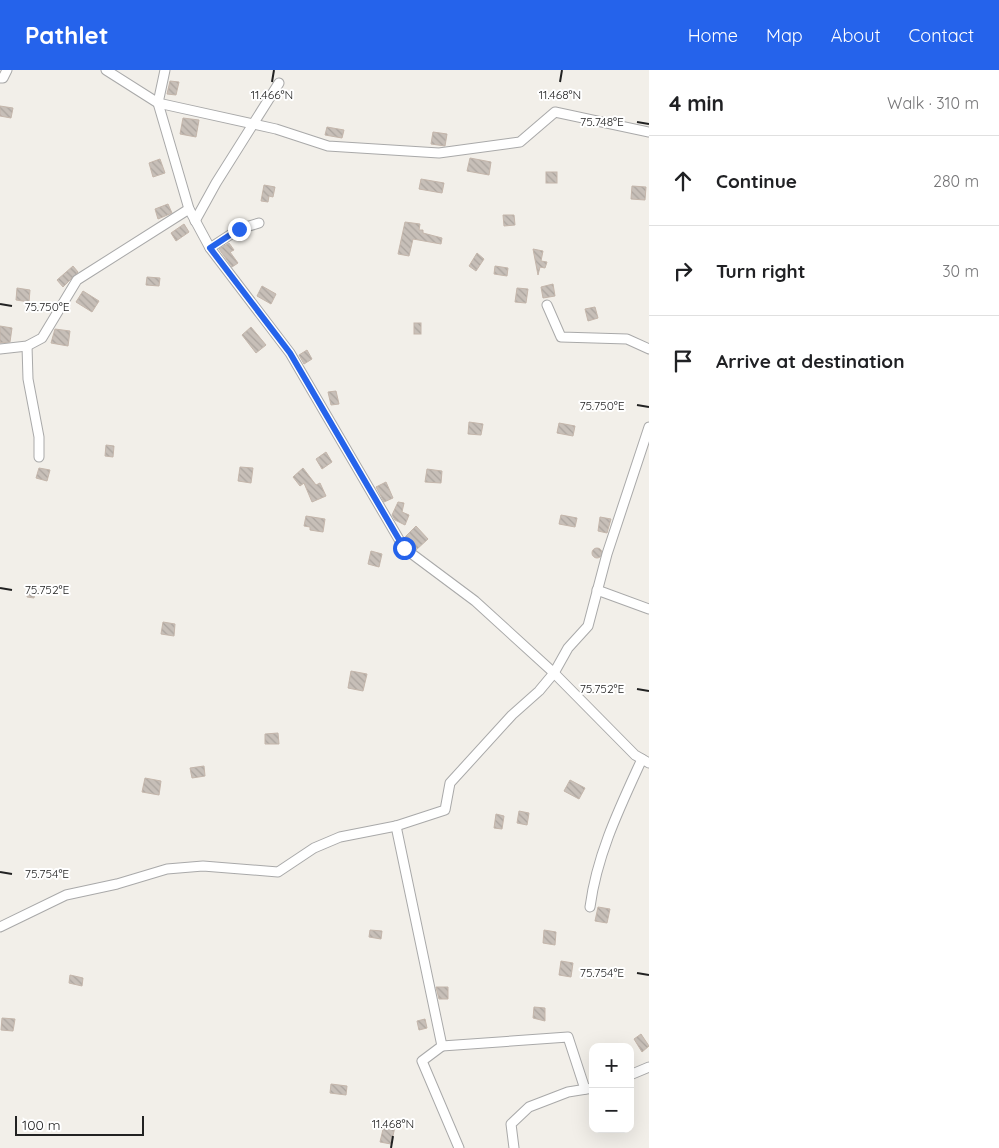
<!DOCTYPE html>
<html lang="en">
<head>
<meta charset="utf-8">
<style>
	body { margin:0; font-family:Quicksand,sans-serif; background:#f2f2f2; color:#202124 }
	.controls { position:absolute; right:15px; bottom:15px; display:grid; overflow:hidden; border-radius:10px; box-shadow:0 5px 20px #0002 }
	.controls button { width:45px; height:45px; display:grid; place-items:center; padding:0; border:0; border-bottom:1px solid #e0e0e0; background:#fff; color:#202124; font:25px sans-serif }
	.scale { position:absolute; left:15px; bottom:12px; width:129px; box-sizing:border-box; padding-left:5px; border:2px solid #222; border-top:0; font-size:14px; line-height:18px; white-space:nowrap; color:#222; -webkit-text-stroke:4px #fff; paint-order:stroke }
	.stop { position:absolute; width:15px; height:15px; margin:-11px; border:4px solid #2563eb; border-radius:50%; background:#fff }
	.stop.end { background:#2563eb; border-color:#fff; box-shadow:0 1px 5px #0008 }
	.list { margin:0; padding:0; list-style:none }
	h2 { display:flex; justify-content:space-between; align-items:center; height:65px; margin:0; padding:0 20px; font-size:21px }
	h2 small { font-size:16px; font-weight:400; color:#757577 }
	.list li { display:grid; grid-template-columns:32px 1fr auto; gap:15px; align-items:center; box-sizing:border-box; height:90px; padding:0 20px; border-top:1px solid #e0e0e0 }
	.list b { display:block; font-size:19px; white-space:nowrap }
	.list em { font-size:16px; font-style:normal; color:#757577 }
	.icon { flex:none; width:28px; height:28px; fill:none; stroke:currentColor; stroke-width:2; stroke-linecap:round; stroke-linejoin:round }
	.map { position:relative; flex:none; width:649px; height:1078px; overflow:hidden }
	header { display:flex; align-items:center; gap:30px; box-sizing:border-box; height:70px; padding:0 25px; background:#2563eb; color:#fff }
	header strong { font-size:24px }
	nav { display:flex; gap:28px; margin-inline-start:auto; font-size:18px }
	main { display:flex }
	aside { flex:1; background:#fff }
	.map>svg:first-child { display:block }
	.building { fill:url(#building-back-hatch); stroke:#c4b6ab }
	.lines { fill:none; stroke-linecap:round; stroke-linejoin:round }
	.minor-casing { stroke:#a9a9a9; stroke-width:11 }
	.minor { stroke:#fff; stroke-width:9 }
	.route { stroke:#2563eb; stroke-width:6 }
	.ticks { fill:none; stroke:#222; stroke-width:2 }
	.ticks-label { font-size:12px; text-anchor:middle; fill:#222; stroke:#fff; stroke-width:4; stroke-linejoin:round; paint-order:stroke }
</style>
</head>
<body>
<header>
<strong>Pathlet</strong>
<nav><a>Home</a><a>Map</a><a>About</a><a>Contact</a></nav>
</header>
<main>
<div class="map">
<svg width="649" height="1078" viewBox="0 0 649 1078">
	<defs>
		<pattern id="building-back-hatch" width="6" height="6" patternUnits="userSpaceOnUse" patternTransform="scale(1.25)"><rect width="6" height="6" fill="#c7bfb8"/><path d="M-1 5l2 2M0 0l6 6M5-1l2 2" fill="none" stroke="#aba49e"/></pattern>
	</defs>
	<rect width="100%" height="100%" fill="#f2efe9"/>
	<g class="building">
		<path d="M170,11L179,12L176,25L167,24Z"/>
		<path d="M0,36L13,38L11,48L0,46Z"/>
		<path d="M183,48L199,50L196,67L180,64Z"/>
		<path d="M327,57L344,60L342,68L325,65Z"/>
		<path d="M433,62L447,64L445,76L431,74Z"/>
		<path d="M470,88L491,92L489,105L467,101Z"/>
		<path d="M160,89L165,103L153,107L149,93Z"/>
		<rect x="546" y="102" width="11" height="11"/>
		<path d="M421,109L444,113L442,123L419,119Z"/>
		<path d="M264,115L275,117L273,127L269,126L268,132L261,131Z"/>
		<path d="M632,116L646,117L645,130L631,129Z"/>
		<path d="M168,134L172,143L158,149L155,139Z"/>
		<path d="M503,145H514L515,155L504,156Z"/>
		<path d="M405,152L420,154L419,160H423V163L442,168L441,174L413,169L409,186L398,184Z"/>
		<path d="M184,154L189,162L176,171L171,163Z"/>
		<path d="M229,173L234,180L230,182L238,193L232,197L219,179Z"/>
		<path d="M533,179L543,181L541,191L547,192L545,198L540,197L538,205Z"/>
		<path d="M477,183L484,189L476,201L469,196Z"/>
		<path d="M73,196L78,202L63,217L57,210Z"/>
		<path d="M495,196L508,198L507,206L494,204Z"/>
		<path d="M147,207L160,208L159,216L146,215Z"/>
		<path d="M553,214L555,226L543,228L541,217Z"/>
		<path d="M262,216L276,224L271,234L257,226Z"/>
		<path d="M17,218L30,220L29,232L16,230Z"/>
		<path d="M517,218L528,219L526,233L515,232Z"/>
		<path d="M83,221L99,231L92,242L76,232Z"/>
		<path d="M595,237L598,248L588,251L585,239Z"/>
		<rect x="414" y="253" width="7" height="11"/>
		<path d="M0,256L12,258L10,272L0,273Z"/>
		<path d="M251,257L266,275L256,283L242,265Z"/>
		<path d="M55,259L70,261L68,276L51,273Z"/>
		<path d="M307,280L312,289L304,294L299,285Z"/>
		<path d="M336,321L339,334L331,335L328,322Z"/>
		<path d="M469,352L483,354L481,365L468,364Z"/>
		<path d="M559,353L575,356L573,366L557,363Z"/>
		<path d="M106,375L114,376L113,387L105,386Z"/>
		<path d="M326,382L332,392L322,399L316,389Z"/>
		<path d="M240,397L253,398L251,413L238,411Z"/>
		<path d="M39,398L50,400L47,411L36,408Z"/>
		<path d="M303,398L316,415L320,413L326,426L312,432L304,413L300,416L293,407Z"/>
		<path d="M427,399L442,401L441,413L425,412Z"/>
		<path d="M386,412L393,428L384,432L376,417Z"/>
		<path d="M398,432L404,433L402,442L409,445L405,455L395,450L392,445Z"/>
		<path d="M561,445L577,448L575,457L559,454Z"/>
		<path d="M306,446L325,449L323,462L310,460V457L304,456Z"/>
		<path d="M600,447L611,449L607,463L598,461Z"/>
		<path d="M416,456L428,469L416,480L405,467Z"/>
		<circle cx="597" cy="483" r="5"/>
		<path d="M371,481L382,484L379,497L368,494Z"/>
		<path d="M29,515L36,517L34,528L27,527Z"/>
		<path d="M163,552L175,554L174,566L161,564Z"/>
		<path d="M351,601L367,604L363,621L348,618Z"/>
		<path d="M278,663L279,674H265V664Z"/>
		<path d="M204,696L205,706L192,708L190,698Z"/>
		<path d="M145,708L161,711L159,725L142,722Z"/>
		<path d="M570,710L585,718L579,729L564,721Z"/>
		<path d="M519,741L529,743L527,755L517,753Z"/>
		<path d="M496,744L504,746L502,759L494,758Z"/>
		<path d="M598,837L610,839L607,853L595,851Z"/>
		<path d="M370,860L382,861L381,869L369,867Z"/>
		<path d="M544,860L556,862L555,875L543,873Z"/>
		<path d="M561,891L573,893L571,907L559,905Z"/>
		<path d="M70,905L83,908L82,916L69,913Z"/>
		<path d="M436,917H448V929H439Z"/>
		<path d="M534,937L545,938V951L533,948Z"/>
		<path d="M2,948L15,949L13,961L1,960Z"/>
		<path d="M425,949L427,958L419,960L417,951Z"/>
		<path d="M641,964L649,976L642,982L634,969Z"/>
		<path d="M331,1014L347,1016L346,1025L330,1023Z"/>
		<path d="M384,1055L395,1057L391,1074L380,1072Z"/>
	</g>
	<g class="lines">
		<g class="minor-casing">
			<g id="minor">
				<path d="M106,0L158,33L276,59L328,76L439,83L520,72L555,42L649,62"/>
				<path d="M165,0L158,33L189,139"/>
				<path d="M0,8H3L7,0"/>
				<path d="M195,151L216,113L279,13"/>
				<path d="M210,178L239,159L259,153"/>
				<path d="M547,235L561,267L627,269L649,279"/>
				<path d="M27,276L28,309L39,367V387"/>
				<path d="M0,279L27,276L42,268L77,210L189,139L210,178L290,283L404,478L475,531L554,603L635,685L649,693"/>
				<path d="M597,520L649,539"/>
				<path d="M396,756L442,976L422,991L459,1078"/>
				<path d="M590,837C597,784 620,737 642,689"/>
				<path d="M0,857L66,825L117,814L167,799L203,796L278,802L314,778L340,767L396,756L445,740L450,713L512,645L539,621L554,603L568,578L588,556L607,484L649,357"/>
				<path d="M442,976L568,967L585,1019"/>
				<path d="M630,1005L649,997"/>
				<path d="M514,1078L511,1054L529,1037L568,1022L593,1018"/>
			</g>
		</g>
		<use href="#minor" class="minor"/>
	</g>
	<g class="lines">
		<path class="route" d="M239,159L210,178L290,283L404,478"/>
	</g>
	<path class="ticks" d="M272,12L274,0M560,12L562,0M637,52L649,54M0,234L12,236M637,335L649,337M0,518L12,520M637,619L649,621M0,802L12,804M637,903L649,905M391,1078L393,1066"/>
	<g class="ticks-label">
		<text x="272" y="29">11.466°N</text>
		<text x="560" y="29">11.468°N</text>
		<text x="602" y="56">75.748°E</text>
		<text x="47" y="241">75.750°E</text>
		<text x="602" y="340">75.750°E</text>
		<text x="47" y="524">75.752°E</text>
		<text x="602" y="623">75.752°E</text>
		<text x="47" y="808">75.754°E</text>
		<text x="602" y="907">75.754°E</text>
		<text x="393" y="1058">11.468°N</text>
	</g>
</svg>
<div class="controls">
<button>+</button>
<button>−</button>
</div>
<div class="scale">100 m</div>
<div class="stop" style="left:404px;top:478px"></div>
<div class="stop end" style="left:239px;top:159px"></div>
</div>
<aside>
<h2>4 min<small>Walk · 310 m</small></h2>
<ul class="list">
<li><svg class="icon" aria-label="ahead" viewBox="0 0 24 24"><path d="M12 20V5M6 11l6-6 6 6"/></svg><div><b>Continue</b></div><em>280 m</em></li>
<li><svg class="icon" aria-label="right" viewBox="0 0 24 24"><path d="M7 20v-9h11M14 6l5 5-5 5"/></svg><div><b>Turn right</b></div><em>30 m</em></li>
<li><svg class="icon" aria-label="arrive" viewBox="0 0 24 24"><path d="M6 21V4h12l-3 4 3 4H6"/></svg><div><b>Arrive at destination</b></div></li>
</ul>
</aside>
</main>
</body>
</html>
